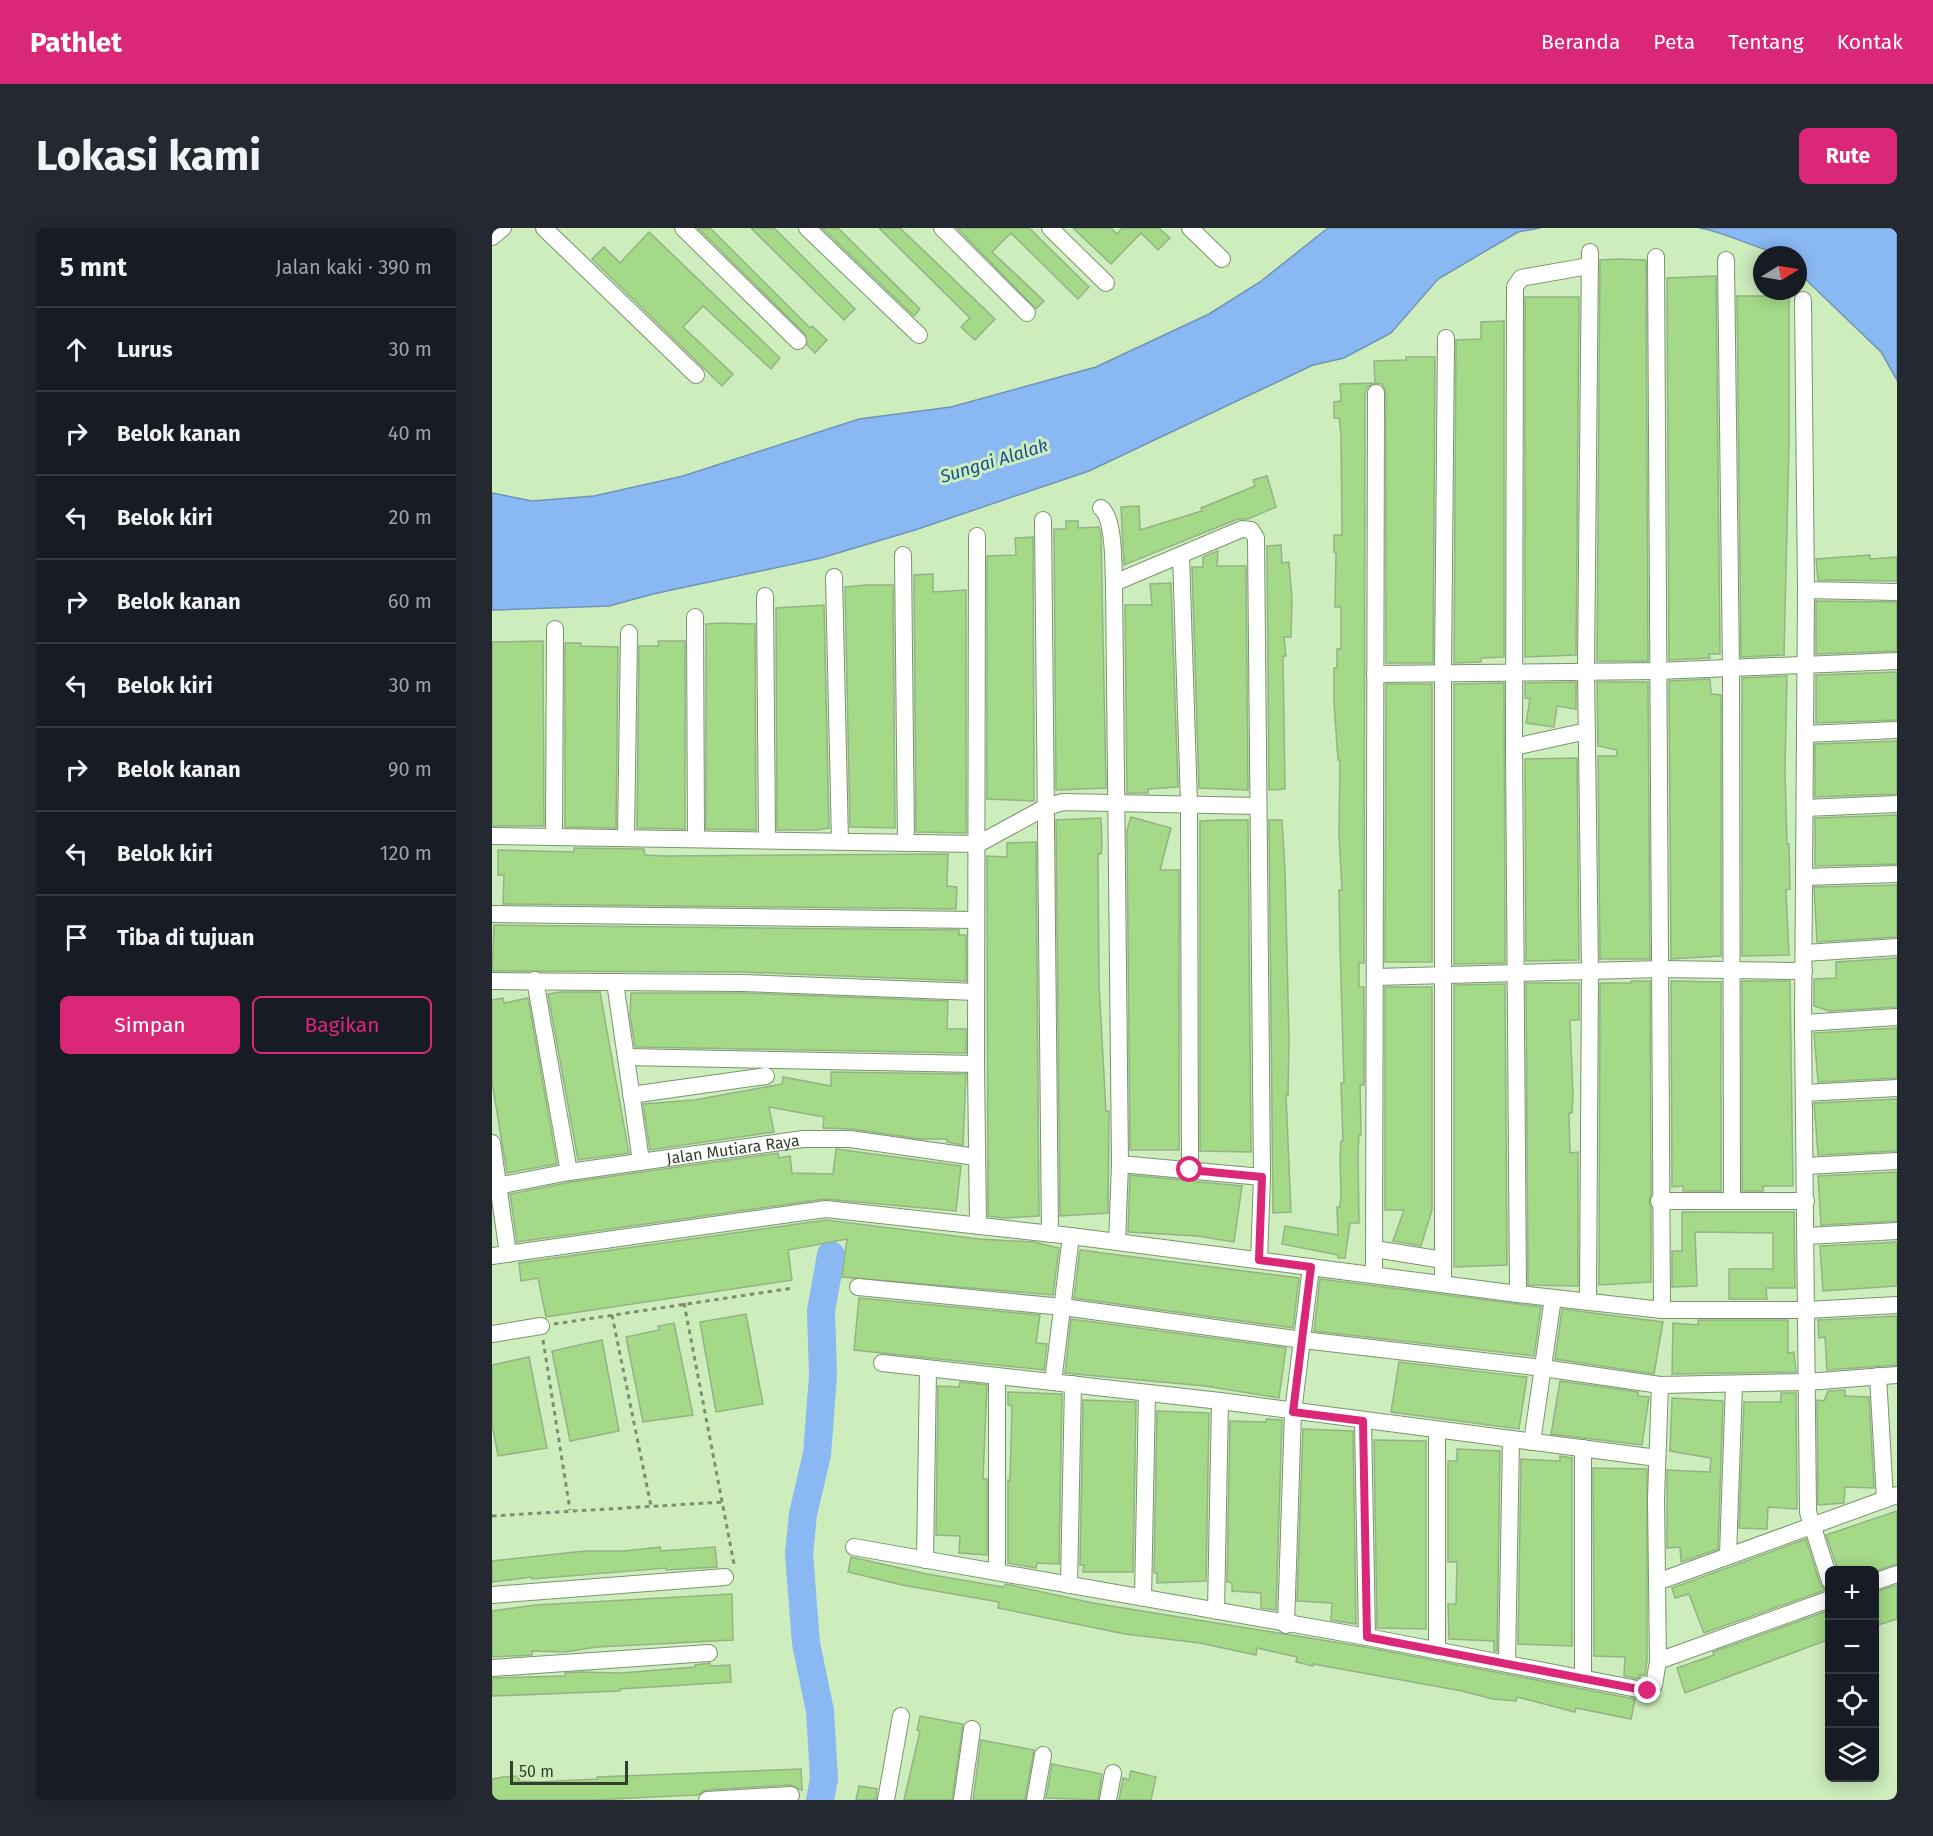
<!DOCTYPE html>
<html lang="id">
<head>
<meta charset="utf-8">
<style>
	body { margin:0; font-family:"Fira Sans",sans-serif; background:#242831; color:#f1f3f6 }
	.controls { position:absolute; right:18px; bottom:18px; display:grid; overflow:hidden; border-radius:9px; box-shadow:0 3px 15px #0003 }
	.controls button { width:54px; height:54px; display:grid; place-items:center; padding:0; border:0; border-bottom:2px solid #363941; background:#171b24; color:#f1f3f6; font:30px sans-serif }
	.compass { position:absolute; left:1261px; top:18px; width:54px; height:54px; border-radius:50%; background:#171b24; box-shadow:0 3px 15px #0003; rotate:79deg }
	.scale { position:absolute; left:18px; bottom:15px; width:118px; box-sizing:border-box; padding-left:6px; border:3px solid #33402d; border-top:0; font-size:16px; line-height:21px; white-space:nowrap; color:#33402d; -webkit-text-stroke:4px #cdedbd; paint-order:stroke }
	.stop { position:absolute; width:18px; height:18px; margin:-14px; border:4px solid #db2777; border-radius:50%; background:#fff }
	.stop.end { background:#db2777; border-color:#fff; box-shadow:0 2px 6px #0008 }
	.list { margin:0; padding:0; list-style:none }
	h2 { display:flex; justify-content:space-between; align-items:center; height:78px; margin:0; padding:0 24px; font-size:26px }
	h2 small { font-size:20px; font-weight:400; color:#9ea1a6 }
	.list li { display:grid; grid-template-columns:39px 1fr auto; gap:18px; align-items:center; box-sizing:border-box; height:84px; padding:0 24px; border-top:2px solid #363941 }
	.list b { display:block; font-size:22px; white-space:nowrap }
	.list em { font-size:20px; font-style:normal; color:#9ea1a6 }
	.actions { display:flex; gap:12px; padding:18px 24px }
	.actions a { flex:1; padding:14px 0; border:2px solid #db2777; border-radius:9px; text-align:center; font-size:21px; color:#db2777 }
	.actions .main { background:#db2777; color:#fff }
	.icon { flex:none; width:33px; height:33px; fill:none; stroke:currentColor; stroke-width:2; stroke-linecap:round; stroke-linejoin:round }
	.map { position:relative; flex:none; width:1405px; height:1572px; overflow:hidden; border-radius:9px }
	header { display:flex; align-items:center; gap:36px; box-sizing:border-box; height:84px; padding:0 30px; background:#db2777; color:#fff }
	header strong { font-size:28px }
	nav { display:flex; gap:33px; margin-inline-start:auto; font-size:21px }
	.intro { display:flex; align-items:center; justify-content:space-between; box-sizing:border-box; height:144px; padding:0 36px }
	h1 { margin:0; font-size:42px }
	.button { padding:15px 27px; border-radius:9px; background:#db2777; color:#fff; font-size:21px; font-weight:700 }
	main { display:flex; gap:36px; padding:0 36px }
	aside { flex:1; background:#171b24; border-radius:9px; box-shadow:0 3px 15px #0003 }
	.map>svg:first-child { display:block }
	.water { fill:#8ab8f3; stroke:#7094b8; stroke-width:1.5 }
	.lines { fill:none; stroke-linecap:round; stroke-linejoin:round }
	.river { stroke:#8ab8f3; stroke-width:28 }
	.building { fill:#a3d987; stroke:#94b386; stroke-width:1.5 }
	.street-casing { stroke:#78966a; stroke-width:18 }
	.path { stroke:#7a906f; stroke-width:3; stroke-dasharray:4.5 4.5; stroke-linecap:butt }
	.street { stroke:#fff; stroke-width:16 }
	.route { stroke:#db2777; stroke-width:8 }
	.labels { text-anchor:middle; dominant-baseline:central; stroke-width:6; stroke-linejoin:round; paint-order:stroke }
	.street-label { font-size:16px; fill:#33402d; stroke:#cdedbd }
	.water-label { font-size:18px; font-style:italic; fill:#184f91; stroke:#cdedbd }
</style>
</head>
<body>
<header>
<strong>Pathlet</strong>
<nav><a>Beranda</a><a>Peta</a><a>Tentang</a><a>Kontak</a></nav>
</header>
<div class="intro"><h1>Lokasi kami</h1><a class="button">Rute</a></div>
<main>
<aside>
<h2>5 mnt<small>Jalan kaki · 390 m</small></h2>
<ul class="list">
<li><svg class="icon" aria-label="ahead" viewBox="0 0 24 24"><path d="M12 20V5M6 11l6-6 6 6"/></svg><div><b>Lurus</b></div><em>30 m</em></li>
<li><svg class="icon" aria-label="right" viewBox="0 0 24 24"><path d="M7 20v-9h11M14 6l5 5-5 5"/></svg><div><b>Belok kanan</b></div><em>40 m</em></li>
<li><svg class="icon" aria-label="left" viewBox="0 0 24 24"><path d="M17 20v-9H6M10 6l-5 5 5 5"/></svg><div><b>Belok kiri</b></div><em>20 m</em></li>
<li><svg class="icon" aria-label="right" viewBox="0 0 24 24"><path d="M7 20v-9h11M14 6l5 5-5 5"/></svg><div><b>Belok kanan</b></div><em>60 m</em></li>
<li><svg class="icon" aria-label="left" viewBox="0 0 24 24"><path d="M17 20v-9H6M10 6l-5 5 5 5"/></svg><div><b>Belok kiri</b></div><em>30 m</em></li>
<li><svg class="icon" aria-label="right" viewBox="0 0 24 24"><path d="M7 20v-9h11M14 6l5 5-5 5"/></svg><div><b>Belok kanan</b></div><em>90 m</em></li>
<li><svg class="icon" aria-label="left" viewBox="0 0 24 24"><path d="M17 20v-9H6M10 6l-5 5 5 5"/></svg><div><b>Belok kiri</b></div><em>120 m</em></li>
<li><svg class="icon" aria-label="arrive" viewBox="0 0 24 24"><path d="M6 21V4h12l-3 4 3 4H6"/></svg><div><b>Tiba di tujuan</b></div></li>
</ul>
<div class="actions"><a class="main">Simpan</a><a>Bagikan</a></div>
</aside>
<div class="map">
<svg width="1405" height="1572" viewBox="0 0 1405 1572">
	<rect width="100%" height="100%" fill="#cdedbd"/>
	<g class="water">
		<path d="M836,0H1048L1026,4L946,51L899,105L852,130L821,137L597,243L423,302L329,330L161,366L117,378L0,382V265L40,273L102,268L191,248L367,191L459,179L604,139L717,86L768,54Z"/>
		<path d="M1207,0H1405V152L1389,124L1306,44V27C1270,27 1241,5 1207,0Z"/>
	</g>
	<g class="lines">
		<path class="river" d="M328,1572L332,1551L328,1483L314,1415L307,1326L311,1286L325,1226L331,1148L329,1083L339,1027"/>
	</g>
	<g class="building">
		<path d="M206,0H218L318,100L320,98L335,112L323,125L315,117L313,106Z"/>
		<path d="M259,0H282L363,81L352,92Z"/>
		<path d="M330,0H346L428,81L422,88Z"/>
		<path d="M387,0H408L503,91L483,112L469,99L478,90Z"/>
		<path d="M465,0H537L597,59L586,71L519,5L500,24L552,73L544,81Z"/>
		<path d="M581,0H619L625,6L630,0H667L678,10L666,22L649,5L619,36Z"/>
		<path d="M157,4L288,130L279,141L211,78L191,99L241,146L230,158L100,31L112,19L128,35Z"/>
		<path d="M1127,31L1154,32L1156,433H1105L1108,32Z"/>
		<path d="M1224,48L1228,426H1217L1218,430L1177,432L1175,50Z"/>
		<path d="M1245,68H1297V215L1292,427L1249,429Z"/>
		<path d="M1033,69H1087L1084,427L1033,429Z"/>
		<path d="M1012,93V429L989,430V434L962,435L964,112L989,111V94Z"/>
		<path d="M914,129H943L941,435H894V165L890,156L883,155L875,159L873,165L872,735H867V759H872V857H868L869,907H867L866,926L867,995H858L853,1030H846V1027L790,1016L793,998L846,1007L845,979H848L849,964L848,931L849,913H851L849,855H852L848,718L847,662H850L847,606L848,532H846L842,475V440H845V421H849V379H843L844,324H842V307H850L849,207L847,190H842V174L849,173L848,156L883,155L882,133L914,132Z"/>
		<path d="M775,248L784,279L756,291H746L632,337L629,279L647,278L648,302L710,283L709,280L763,258L761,252Z"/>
		<path d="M574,293H586V300L607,299L609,306L614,560L564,562L562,301H574Z"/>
		<path d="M541,309L542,573L495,571V328L524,327L523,310Z"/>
		<path d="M789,317L790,335L797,334L800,371L799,409H792L794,428H791L793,561L777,562L775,318Z"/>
		<path d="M726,323L725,338H754L756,562L707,560L700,339H711V329Z"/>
		<path d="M1378,327V331L1405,329V353L1326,352L1324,331Z"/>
		<path d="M441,346V364L474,362V605L424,604L422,347Z"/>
		<path d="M679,355L686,559L656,561V565H635L633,377H660L658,356Z"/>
		<path d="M374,357H401L403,600L358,599L353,359Z"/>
		<path d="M1324,373L1405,374V423L1324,426Z"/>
		<path d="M332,377L337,600L324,602H285L284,380Z"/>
		<path d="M229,395L263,396L264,602L214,601V396Z"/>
		<path d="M51,413L52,598H0V414Z"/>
		<path d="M166,413H193V601L145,600L147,418H167Z"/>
		<path d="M73,415H89V418L126,419L124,600L73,599Z"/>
		<path d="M1405,444V492L1324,495V447Z"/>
		<path d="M1295,448L1293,542L1295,616H1297L1298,661L1294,662L1297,727L1250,728V450Z"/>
		<path d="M1218,451L1219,466L1229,467V728L1179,731L1177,453Z"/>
		<path d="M1084,454V481L1065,478L1062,499L1034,495L1038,471L1033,470V455Z"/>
		<path d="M1105,454H1156L1158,731H1108L1106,528H1125V522L1106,518Z"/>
		<path d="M1012,455L1013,735L962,736V456Z"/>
		<path d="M894,456H940V734H893Z"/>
		<path d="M1405,513V566L1323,569V516Z"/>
		<path d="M1085,530L1087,732L1034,733L1033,531Z"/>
		<path d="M1405,587V636L1323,638V590Z"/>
		<path d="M639,589L679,600L668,642H687V922H638L635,602Z"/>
		<path d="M609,590L610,618L609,626H606L607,757L614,883H617L616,985L568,988L564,592Z"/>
		<path d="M729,592H756L759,924L708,923V593Z"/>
		<path d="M777,592H790L793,642L797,811L796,867H794L799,984L781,985Z"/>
		<path d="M544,614L547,988L512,990L496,988L495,628L515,629V615Z"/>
		<path d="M82,620L152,621L153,627L173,628L456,626L455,658L465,659L464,681L11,676L12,647H6V622L82,624Z"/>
		<path d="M1405,657V709L1325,714L1322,659Z"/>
		<path d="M2,697L467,702V707H474V753L250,744L0,743Z"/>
		<path d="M1405,730V779L1337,783L1322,778V751L1344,750V734Z"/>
		<path d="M1139,753H1158L1159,967L1157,974L1159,979V1054L1107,1057L1108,755H1139Z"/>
		<path d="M1179,753L1229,754V963H1191V958L1180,959Z"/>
		<path d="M1250,753H1298L1301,958H1271V963H1250Z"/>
		<path d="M1034,755H1087V792H1078L1081,867L1080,885H1077L1078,925L1086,924V1058L1036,1057Z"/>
		<path d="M1013,756L1015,1037L962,1039V757Z"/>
		<path d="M893,759H940V982L929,1018L901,1013L912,982H893Z"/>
		<path d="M69,764H108L137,925L86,932L56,766Z"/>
		<path d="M139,765H250L456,773L455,801H474V825L143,819L138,787Z"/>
		<path d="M11,770L12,775L36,770L65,936L15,945L0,854V772Z"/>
		<path d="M1405,800V850L1326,854L1322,805Z"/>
		<path d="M339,844L474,846L471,917L455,914V911H429L359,901L331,900L332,889L277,879L282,904L158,922L151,876L202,872L290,856L291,849L339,858Z"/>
		<path d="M1405,871V923L1326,927L1322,875Z"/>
		<path d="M344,921L469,938L464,983L333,971L25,1014L18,966L79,954L286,925L287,930L298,928L300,945L341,946Z"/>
		<path d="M1405,944V993L1329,997L1326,948Z"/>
		<path d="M638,947L750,958L742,1014L705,1008L636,1004Z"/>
		<path d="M1190,984H1302L1303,1060H1274L1275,1071H1237V1041H1281V1005L1203,1004L1205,1058L1180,1059V1023H1190Z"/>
		<path d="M334,992L487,1011L542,1014L567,1020L561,1067L350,1049L355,1011L296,1022L300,1052L54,1089L46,1050L29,1053L27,1035Z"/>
		<path d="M1405,1014V1058L1331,1063L1328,1018Z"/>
		<path d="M588,1022L807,1050L801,1100L582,1070Z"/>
		<path d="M828,1051L1049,1079L1042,1128L822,1103Z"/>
		<path d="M367,1070L548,1087L544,1115L555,1116L552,1142L362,1122Z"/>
		<path d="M1070,1081L1171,1094L1162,1146L1063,1131Z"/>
		<path d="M254,1086L271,1176L224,1184L208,1094Z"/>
		<path d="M1405,1088V1137L1335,1142L1333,1109L1327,1110L1326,1092Z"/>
		<path d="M579,1091L794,1120L787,1170L713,1158L573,1145Z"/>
		<path d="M1206,1092H1296V1125L1302,1124L1304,1144L1180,1146L1181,1095L1206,1097Z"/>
		<path d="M182,1095L201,1187L151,1194L134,1109L167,1102L166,1098Z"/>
		<path d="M110,1112L127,1203L78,1213L60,1123Z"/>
		<path d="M37,1129L55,1220L6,1228L0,1196V1137Z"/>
		<path d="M907,1134L1035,1149L1027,1201L899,1184Z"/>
		<path d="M1068,1153L1146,1164V1168L1157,1169L1150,1217L1059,1206Z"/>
		<path d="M468,1154L495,1157L491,1251H495V1327L467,1325L468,1308L444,1307L446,1158L467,1159Z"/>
		<path d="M1353,1162V1168L1377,1169L1382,1260L1353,1259L1352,1275L1326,1277L1325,1172L1332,1173L1336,1163Z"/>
		<path d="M516,1164L570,1166L567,1336L545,1335L544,1340L516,1335V1252L518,1253L520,1178L516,1177Z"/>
		<path d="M1289,1165H1304L1305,1281L1276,1279L1275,1301L1247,1300L1252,1174H1289Z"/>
		<path d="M1180,1170L1231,1173L1226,1321L1189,1334L1188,1319L1175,1320V1242L1218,1244L1219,1230L1178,1223Z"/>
		<path d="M591,1172L644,1174L641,1344H591L592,1337H588Z"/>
		<path d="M665,1183L717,1185L714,1353L665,1355V1345H662Z"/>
		<path d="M774,1191L790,1192L784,1382L769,1380V1365L740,1363V1355L735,1354L738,1193L774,1194Z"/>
		<path d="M811,1201L861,1203L864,1396L839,1392L840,1375L805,1373Z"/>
		<path d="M882,1212L934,1213V1401L885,1400Z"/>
		<path d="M965,1221L1008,1223L1005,1423H1002V1413L957,1411L956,1376H964L965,1334H956V1233H965Z"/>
		<path d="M1068,1228L1080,1230V1418L1026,1416L1029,1231L1068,1233Z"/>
		<path d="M1101,1240L1155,1241V1432L1153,1447H1148V1451L1132,1448L1133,1429L1102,1428Z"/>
		<path d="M1405,1283V1336L1383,1343L1346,1342L1334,1307Z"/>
		<path d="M1314,1311L1328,1356L1333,1362L1212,1405L1197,1366L1183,1370L1180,1360Z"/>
		<path d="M168,1319L169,1323L223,1319L225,1339L174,1342V1340L40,1351V1349L0,1354V1333L93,1323H132Z"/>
		<path d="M359,1329L435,1346L511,1359L514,1356L601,1375L873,1419L1143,1471L1139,1491L1084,1480L1083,1484L1025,1469L1024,1473L1001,1471L970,1463L821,1436V1438L804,1434L805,1429L765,1420L764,1427L708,1415L633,1406L506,1380L507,1374L410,1357L356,1344Z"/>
		<path d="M1405,1357V1391L1383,1398V1364Z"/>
		<path d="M240,1366L241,1412L105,1419L73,1424L40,1423V1427L0,1429V1383L44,1377Z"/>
		<path d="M1338,1382V1411L1193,1465L1185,1440L1222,1427L1221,1424Z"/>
		<path d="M218,1435V1438L238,1437L239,1454L128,1461V1463L0,1468V1450L73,1448V1445L89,1444L129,1445L203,1439V1437Z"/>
		<path d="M428,1488L471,1496L460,1572H412L428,1503L425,1502Z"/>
		<path d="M489,1512L542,1522L533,1572H481Z"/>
		<path d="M560,1536L610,1546L606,1572L554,1570Z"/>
		<path d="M309,1541L310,1562L298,1557L214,1562L206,1567L180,1568L103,1572H0V1551L11,1549L27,1548V1553L45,1554L105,1551V1549Z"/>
		<path d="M639,1543L664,1549L659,1572H627L631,1550L637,1552Z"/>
		<path d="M367,1558L385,1561L384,1572H364Z"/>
	</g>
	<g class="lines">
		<g class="street-casing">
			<g id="street">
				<path d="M52,0L204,147"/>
				<path d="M191,0L306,113"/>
				<path d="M315,0L427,107"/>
				<path d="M450,0L535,85"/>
				<path d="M558,0L614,55"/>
				<path d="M698,0L730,31"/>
				<path d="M0,9L11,0"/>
				<path d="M1164,29L1170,1082"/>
				<path d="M1234,32L1239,440L1240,971"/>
				<path d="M1311,72L1314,362L1311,795L1316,1284L1338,1353"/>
				<path d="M609,280C623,291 621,337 622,355L628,936L625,1014"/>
				<path d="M551,292L558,1006"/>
				<path d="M485,308L484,836L486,998"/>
				<path d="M411,327L414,615"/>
				<path d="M689,327L697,576L698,941"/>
				<path d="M342,349L348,614"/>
				<path d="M622,355L750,301L759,302L764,310L770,949L767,1032"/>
				<path d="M1314,362L1405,364"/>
				<path d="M273,368L275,612"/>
				<path d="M203,389L204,610"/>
				<path d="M883,446L1165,443L1405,433"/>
				<path d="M1313,506L1405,502"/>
				<path d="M1022,519L1095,503"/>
				<path d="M1313,580L1405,576"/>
				<path d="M0,608L486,616L554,579L571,574L766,578"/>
				<path d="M62,609L63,401"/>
				<path d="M134,609L137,405"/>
				<path d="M1312,649L1405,646"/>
				<path d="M0,686L484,692"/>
				<path d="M1313,725L1405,719"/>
				<path d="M884,749L1170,741L1312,743"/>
				<path d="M43,752L77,944"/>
				<path d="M0,753L250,755L484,764"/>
				<path d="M123,754L149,933"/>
				<path d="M1311,795L1405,789"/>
				<path d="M134,829L484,836"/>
				<path d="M1312,865L1405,860"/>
				<path d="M139,867L274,848"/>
				<path d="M0,915L16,1026"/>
				<path d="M628,936L770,949"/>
				<path d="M1314,938L1405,933"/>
				<path id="s1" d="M0,959L77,944L311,911H358L484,929"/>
				<path d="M1167,973H1314"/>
				<path d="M1315,1008L1405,1003"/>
				<path d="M883,1021L951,1032"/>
				<path d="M0,1028L334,981L579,1008L1026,1066L1170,1082H1315L1405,1077"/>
				<path d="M882,1047L884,165"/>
				<path d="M951,1056V444L954,110"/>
				<path d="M366,1059L571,1079L811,1112L1051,1140L1168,1157L1315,1154L1405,1147"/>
				<path d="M1026,1066L1022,519L1023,59L1029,50L1097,38"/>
				<path d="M1096,1073L1098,743L1094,442L1098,24"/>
				<path d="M0,1106L49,1098"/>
				<path d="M390,1135L728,1173L1165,1230"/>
				<path d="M1386,1148L1393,1271"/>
				<path d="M561,1154L579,1008"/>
				<path d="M871,1193L875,1409"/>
				<path d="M945,1202V1423"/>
				<path d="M1040,1214L1061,1070"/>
				<path d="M1091,1220V1449"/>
				<path d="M362,1319L875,1409L1156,1463L1162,1457L1166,1433L1164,1270L1168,1157"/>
				<path d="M1236,1327L1242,1157"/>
				<path d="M433,1332L436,1141"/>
				<path d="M505,1344V1149"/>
				<path d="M1165,1354L1405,1267"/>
				<path d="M1382,1354L1405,1346"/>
				<path d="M577,1357L581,1156"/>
				<path d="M0,1367L233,1349"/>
				<path d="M651,1370L655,1165"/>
				<path d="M724,1383L728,1173"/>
				<path d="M794,1397L801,1184L819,1039"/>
				<path d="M1166,1433L1338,1371"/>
				<path d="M1015,1435L1019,1211"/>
				<path d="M0,1440L217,1425"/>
				<path d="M215,1572L299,1567"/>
				<path d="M394,1572L409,1488"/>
				<path d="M470,1572L480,1501"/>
				<path d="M543,1572L551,1527"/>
				<path d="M616,1572L621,1545"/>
			</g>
		</g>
		<g class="path">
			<path d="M192,1075L242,1336"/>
			<path d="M120,1087L159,1278"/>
			<path d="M62,1096L301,1060"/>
			<path d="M51,1112L78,1282"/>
			<path d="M0,1288L232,1274"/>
		</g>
		<use href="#street" class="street"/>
	</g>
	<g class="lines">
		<path class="route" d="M698,942L770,949L767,1032L819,1039L801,1184L871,1193L875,1409L1156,1463"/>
	</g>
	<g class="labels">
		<g class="street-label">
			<text stroke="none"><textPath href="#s1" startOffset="244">Jalan Mutiara Raya</textPath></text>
		</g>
		<g class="water-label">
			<text transform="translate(502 233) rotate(-17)">Sungai Alalak</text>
		</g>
	</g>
</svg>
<div class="controls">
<button>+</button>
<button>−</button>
<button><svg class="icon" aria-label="locate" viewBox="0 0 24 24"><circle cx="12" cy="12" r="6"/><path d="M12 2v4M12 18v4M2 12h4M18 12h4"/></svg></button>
<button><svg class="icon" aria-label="layers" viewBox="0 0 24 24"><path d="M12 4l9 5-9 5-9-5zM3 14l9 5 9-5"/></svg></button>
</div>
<svg class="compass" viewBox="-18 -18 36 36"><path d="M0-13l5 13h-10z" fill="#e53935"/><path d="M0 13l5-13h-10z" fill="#9ea1a6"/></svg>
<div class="scale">50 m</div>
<div class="stop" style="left:698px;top:942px"></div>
<div class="stop end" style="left:1156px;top:1463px"></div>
</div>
</main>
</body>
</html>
